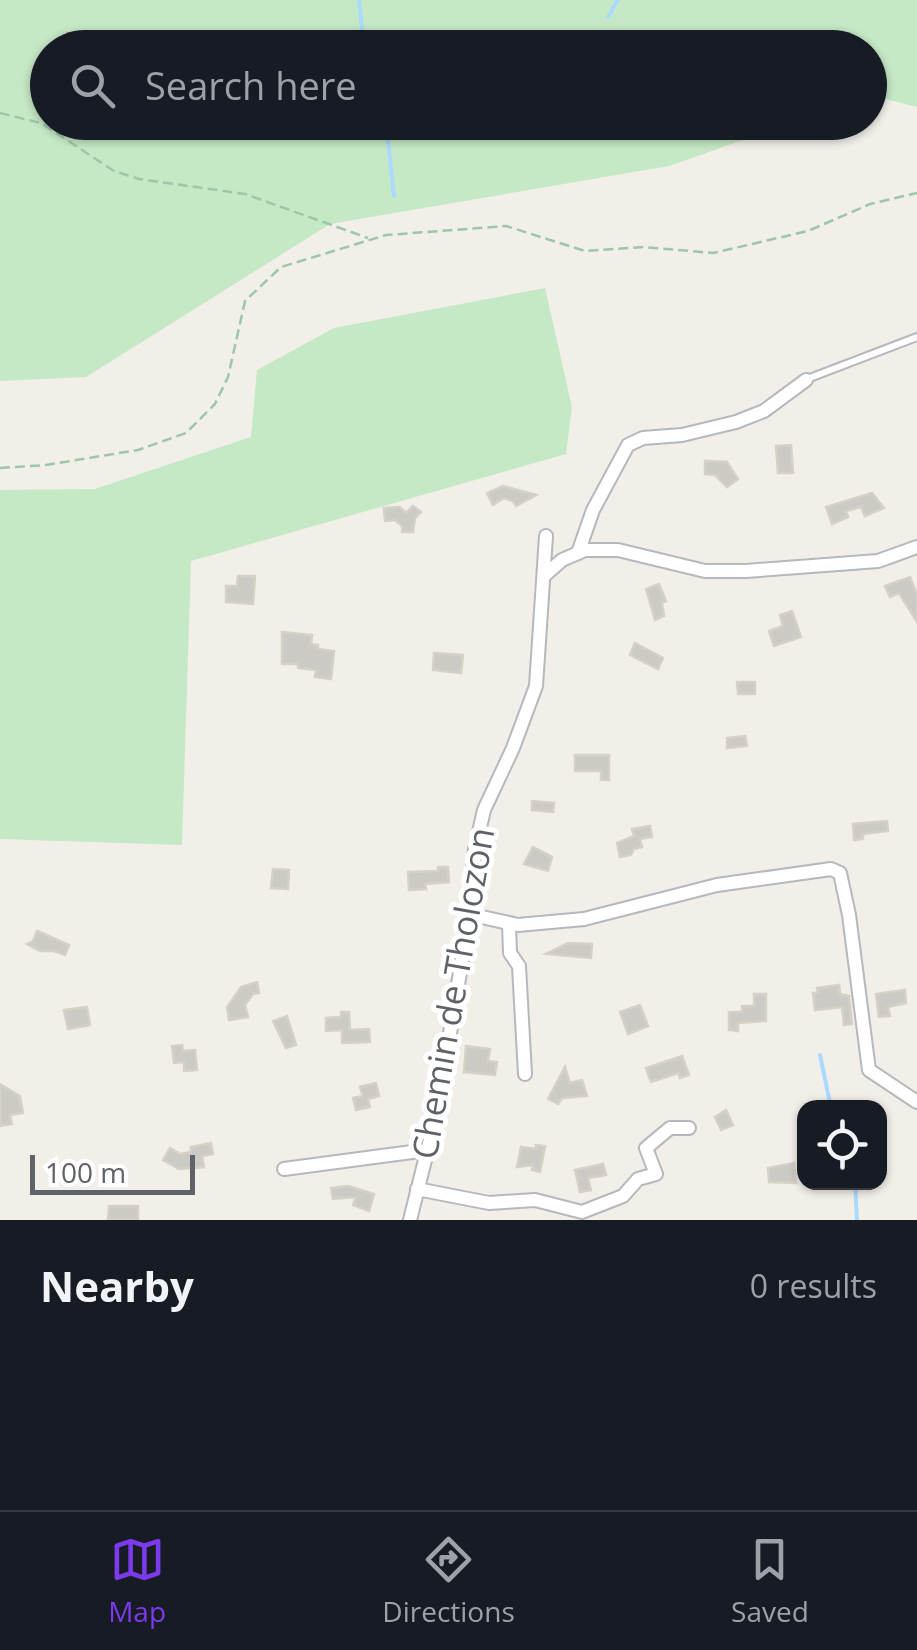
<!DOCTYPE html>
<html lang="en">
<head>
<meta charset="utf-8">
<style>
	body { margin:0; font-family:"Open Sans",sans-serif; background:#242831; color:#f1f3f6 }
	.controls { position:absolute; right:30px; bottom:30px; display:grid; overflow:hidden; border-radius:20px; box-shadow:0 2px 8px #0004 }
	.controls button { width:90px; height:90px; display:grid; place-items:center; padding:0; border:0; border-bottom:2px solid #363941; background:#171b24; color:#f1f3f6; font:50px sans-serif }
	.scale { position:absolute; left:30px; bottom:25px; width:165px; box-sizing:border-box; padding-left:10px; border:5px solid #5f6368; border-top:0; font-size:28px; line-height:35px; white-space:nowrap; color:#5f6368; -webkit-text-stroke:8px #fff; paint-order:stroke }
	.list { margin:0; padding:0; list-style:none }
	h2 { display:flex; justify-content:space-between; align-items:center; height:130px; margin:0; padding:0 40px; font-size:42px }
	h2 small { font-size:32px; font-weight:400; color:#9ea1a6 }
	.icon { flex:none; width:55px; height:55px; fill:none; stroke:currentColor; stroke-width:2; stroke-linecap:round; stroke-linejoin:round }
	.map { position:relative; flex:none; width:917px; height:1220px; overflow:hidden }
	.search { position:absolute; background:#171b24; box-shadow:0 2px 8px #0004; left:30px; right:30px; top:30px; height:110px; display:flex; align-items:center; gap:25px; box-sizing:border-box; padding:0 35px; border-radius:55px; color:#9ea1a6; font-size:38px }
	.sheet { height:290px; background:#171b24 }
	nav { display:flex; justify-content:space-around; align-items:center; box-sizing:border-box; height:140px; border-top:2px solid #363941; background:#171b24; font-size:28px; color:#9ea1a6 }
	nav a { display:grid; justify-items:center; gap:5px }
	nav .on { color:#7c3aed }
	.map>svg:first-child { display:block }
	.green { fill:#c5e8c5 }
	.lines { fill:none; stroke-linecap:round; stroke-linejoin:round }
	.stream { stroke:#aadaff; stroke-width:4 }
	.building { fill:#cccac5; stroke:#d6d1c6; stroke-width:2.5 }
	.service-casing { stroke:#b5b8bc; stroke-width:10 }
	.minor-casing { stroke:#b5b8bc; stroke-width:16 }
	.path { stroke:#9cc7a9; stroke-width:2.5; stroke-dasharray:10 5; stroke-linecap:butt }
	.service { stroke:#fff; stroke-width:6 }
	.minor { stroke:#fff; stroke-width:12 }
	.labels { text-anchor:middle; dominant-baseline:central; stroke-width:10; stroke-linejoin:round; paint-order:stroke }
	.street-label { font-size:35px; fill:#5f6368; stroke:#fff }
</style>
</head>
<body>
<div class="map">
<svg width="917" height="1220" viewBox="0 0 917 1220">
	<rect width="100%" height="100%" fill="#f1efe8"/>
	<g class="green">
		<path d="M0,0H917V107L870,95V48H48V122L791,123L669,166L330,224L86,377L0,381Z"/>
		<path d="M545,288L572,407L566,454L191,561L182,845L0,839V490L95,489L251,437L257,370L334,328Z"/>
	</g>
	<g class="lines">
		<g class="stream">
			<path d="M359,0L364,48"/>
			<path d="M608,17L618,0"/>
			<path d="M386,122L394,196"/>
			<path d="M820,1055L831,1108"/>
			<path d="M855,1182L857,1220"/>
		</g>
	</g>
	<g class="building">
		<path d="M791,445L793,473H778L776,446Z"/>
		<path d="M705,461L727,462L738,479L727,487L715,475L705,474Z"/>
		<path d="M503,486L536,495L516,506L513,501L504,498L493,505L487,493Z"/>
		<path d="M872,493L884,508L865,516L861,507L846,511L848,517L832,524L826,507Z"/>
		<path d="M413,506L421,512L415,518L413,532H402V526L395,520L385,521L384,508L400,507L406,513Z"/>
		<path d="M238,576H255L253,604L226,602V586H237Z"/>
		<path d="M910,577L917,595V622L899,593L890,597L885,586Z"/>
		<path d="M659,584L666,601L662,603L664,616L655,620L646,589Z"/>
		<path d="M792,611L801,637L774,646L769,631L783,626L780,615Z"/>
		<path d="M282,632L312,635L311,644L318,645V649L334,651L331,679L315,677L316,670L298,668V664H282Z"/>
		<path d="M635,643L663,658L658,669L630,655Z"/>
		<path d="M434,653L463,655L461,673L433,670Z"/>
		<path d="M737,682H755V694H738Z"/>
		<path d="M745,736L747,746L727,748V738Z"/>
		<path d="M575,755H609V780H601V771H575Z"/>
		<path d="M532,801L554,803L553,812L532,810Z"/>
		<path d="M887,821L888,831L863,834V839L854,840L853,824Z"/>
		<path d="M650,826L652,837L640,839L642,847L634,849L631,855L620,857L617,843L634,836L632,829Z"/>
		<path d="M533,847L552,857L548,871L524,864Z"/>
		<path d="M438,867H448L449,882L425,884L426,889L409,890L408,872L438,871Z"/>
		<path d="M273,869L289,870L288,889L271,888Z"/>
		<path d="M37,931L69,945L65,955L54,951H40L27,944L33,941Z"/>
		<path d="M568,943L592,944L591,958L546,954Z"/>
		<path d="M257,982L259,993L253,994L245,1005L248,1017L229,1020L227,1007L241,987Z"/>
		<path d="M839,985L840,994L849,996L852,1024L844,1025L842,1007L815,1010L813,993H818L817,988Z"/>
		<path d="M905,990L906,1003L888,1007L890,1016L879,1017L876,994Z"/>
		<path d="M754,994H766V1021L738,1023V1031L729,1030V1012H742V1006H754Z"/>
		<path d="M640,1005L648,1026L628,1034L620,1012Z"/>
		<path d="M87,1007L90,1025L68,1029L64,1010Z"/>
		<path d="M341,1012H349L350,1030L369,1029L370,1042L342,1043V1030L326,1031V1018L341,1017Z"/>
		<path d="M287,1016L296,1045L286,1048L273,1021Z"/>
		<path d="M182,1045L183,1051L195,1050L197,1070L184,1071V1062L174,1063L172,1046Z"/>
		<path d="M466,1046L490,1049L488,1061L497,1062L495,1075L464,1072Z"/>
		<path d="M682,1056L689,1075L680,1078L678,1073L651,1082L646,1068Z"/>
		<path d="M565,1067L570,1083L582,1080L587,1096L562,1098L558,1104L548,1099Z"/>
		<path d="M376,1083L379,1096L368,1099L370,1107L356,1110L353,1098L363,1096L360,1087Z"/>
		<path d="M0,1084L20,1096L23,1113L10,1115L12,1124L0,1126Z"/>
		<path d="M726,1110L733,1125L721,1130L715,1117Z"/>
		<path d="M211,1143L213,1154L202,1156L204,1167L179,1169L163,1160L170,1148L180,1154L191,1152V1147Z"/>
		<path d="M536,1145L545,1146L540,1172L532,1170L533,1165L517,1167L521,1147L536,1149Z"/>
		<path d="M794,1163L796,1183L769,1182L768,1168Z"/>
		<path d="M603,1164L606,1175L588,1178L591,1190L580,1192L575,1170Z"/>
		<path d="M348,1186L374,1194L369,1211L353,1205L356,1197L333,1199L331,1188Z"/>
		<path d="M109,1206H138V1220H108Z"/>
	</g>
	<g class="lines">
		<g class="service-casing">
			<path id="service" d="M807,379L917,337"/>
		</g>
		<g class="minor-casing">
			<g id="minor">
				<path d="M578,553L593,510L628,445L643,438L682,435L736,422L764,411L806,380"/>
				<path d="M545,575L562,560L585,550H618L705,571H746L878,561L917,547"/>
				<path d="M468,914L518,925L584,919L717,885L831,869L840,873L849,915L869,1070L917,1102"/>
				<path d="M509,924L510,953L519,966L525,1074"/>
				<path d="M284,1169L427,1150"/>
				<path d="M417,1189L489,1203L535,1200L582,1212L623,1196L638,1179L656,1174L646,1148L670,1128H689"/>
				<path d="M410,1220L437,1112L466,936L475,849L484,810L513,748L536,686L546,536"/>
			</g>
		</g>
		<g class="path">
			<path d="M0,113L41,123L114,171L139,179L245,194L368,238"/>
			<path d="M0,468L46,465L138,450L186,433L215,404L228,377L245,301L281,267L386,235L506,226L585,251L643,247L713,253L808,231L870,204L917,193"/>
		</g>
		<use href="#service" class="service"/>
		<use href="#minor" class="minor"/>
	</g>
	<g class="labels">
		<g class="street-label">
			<text transform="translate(452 993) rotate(-80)">Chemin de Tholozon</text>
		</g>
	</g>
</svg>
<div class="controls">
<button><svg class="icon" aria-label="locate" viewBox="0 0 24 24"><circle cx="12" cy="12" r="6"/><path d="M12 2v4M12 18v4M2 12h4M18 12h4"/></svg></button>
</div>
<div class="scale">100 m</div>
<div class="search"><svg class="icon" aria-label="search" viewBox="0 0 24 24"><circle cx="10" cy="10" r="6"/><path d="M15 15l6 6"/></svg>Search here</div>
</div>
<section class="sheet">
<h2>Nearby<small>0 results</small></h2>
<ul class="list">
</ul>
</section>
<nav>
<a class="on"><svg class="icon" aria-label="map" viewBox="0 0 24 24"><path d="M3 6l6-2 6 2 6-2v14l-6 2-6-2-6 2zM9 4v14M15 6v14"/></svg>Map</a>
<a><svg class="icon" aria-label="directions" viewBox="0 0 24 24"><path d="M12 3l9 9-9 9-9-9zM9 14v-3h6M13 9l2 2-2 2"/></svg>Directions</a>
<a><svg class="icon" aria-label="saved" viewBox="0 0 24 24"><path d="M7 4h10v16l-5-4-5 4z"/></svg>Saved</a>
</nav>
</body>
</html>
